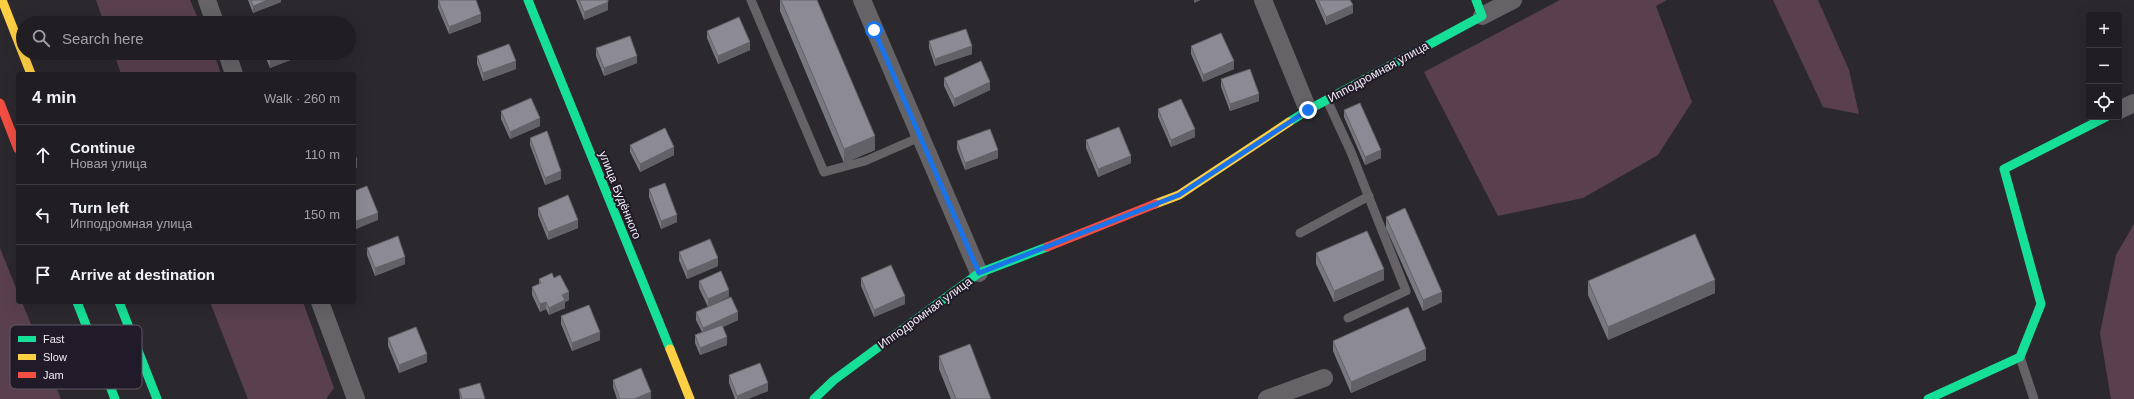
<!DOCTYPE html>
<html lang="en">
<head>
<meta charset="utf-8">
<style>
	body { margin:0; font-family:Arial,sans-serif; background:#28272a; color:#f1f3f6 }
	.controls { position:absolute; right:12px; top:12px; display:grid; overflow:hidden; border-radius:4px; box-shadow:0 4px 16px #0002 }
	.controls button { width:36px; height:36px; display:grid; place-items:center; padding:0; border:0; border-bottom:1px solid #3d3c40; background:#201e22; color:#f1f3f6; font:20px sans-serif }
	.stop { position:absolute; width:12px; height:12px; margin:-9px; border:3px solid #1a73e8; border-radius:50%; background:#fff }
	.stop.end { background:#1a73e8; border-color:#fff; box-shadow:0 1px 4px #0008 }
	.list { margin:0; padding:0; list-style:none }
	h2 { display:flex; justify-content:space-between; align-items:center; height:52px; margin:0; padding:0 16px; font-size:17px }
	h2 small { font-size:13px; font-weight:400; color:#a2a2a5 }
	.list li { display:grid; grid-template-columns:26px 1fr auto; gap:12px; align-items:center; box-sizing:border-box; height:60px; padding:0 16px; border-top:1px solid #3d3c40 }
	.list b { display:block; font-size:15px; white-space:nowrap }
	.list p { margin:0; font-size:13px; white-space:nowrap; color:#a2a2a5 }
	.list em { font-size:13px; font-style:normal; color:#a2a2a5 }
	.icon { flex:none; width:22px; height:22px; fill:none; stroke:currentColor; stroke-width:2; stroke-linecap:round; stroke-linejoin:round }
	.map { position:relative; flex:none; width:2134px; height:399px; overflow:hidden }
	.search { position:absolute; background:#201e22; box-shadow:0 4px 16px #0002; left:16px; top:16px; width:340px; height:44px; display:flex; align-items:center; gap:10px; box-sizing:border-box; padding:0 14px; border-radius:22px; color:#a2a2a5; font-size:15px }
	.panel { position:absolute; background:#201e22; box-shadow:0 4px 16px #0002; left:16px; top:72px; width:340px; height:232px; border-radius:4px }
	.map>svg:first-child { display:block }
	.green { fill:#5a404e }
	.lines { fill:none; stroke-linecap:round; stroke-linejoin:round }
	.lane { stroke:#656365; stroke-width:9 }
	.street { stroke:#656365; stroke-width:18 }
	.fast { stroke:#16e098; stroke-width:9 }
	.slow { stroke:#ffcf43; stroke-width:9 }
	.jam { stroke:#f24e42; stroke-width:9 }
	.wall { fill:#787880 }
	.shaded-wall { fill:#626168 }
	.building { fill:#8c8b95; stroke:#626168 }
	.route { stroke:#1a73e8; stroke-width:5 }
	.labels { text-anchor:middle; dominant-baseline:central; stroke-width:4; stroke-linejoin:round; paint-order:stroke }
	.street-label { font-size:12px; fill:#f0ecf5; stroke:#211a28 }
	.key { fill:#211a28; stroke:#5f5966; stroke-width:1 }
	.key-label { font-size:11px; fill:#f0ecf5 }
</style>
</head>
<body>
<div class="map">
<svg width="2134" height="399" viewBox="0 0 2134 399">
	<rect width="100%" height="100%" fill="#2b282e"/>
	<g class="green">
		<path d="M96,0H190L200,23H104Z"/>
		<path d="M1560,0H1667L1656,6L1692,102L1658,155L1583,198L1498,216L1424,72Z"/>
		<path d="M1773,0H1818L1849,70L1859,114L1823,107Z"/>
		<path d="M114,53H214L221,74H121Z"/>
		<path d="M2134,224V399H2111L2100,333L2116,255Z"/>
		<path d="M0,248L18,293V302H22L61,399H0Z"/>
		<path d="M210,302H303L334,388L326,399H248Z"/>
	</g>
	<g class="lines">
		<g class="lane">
			<path d="M751,0L824,172L865,161L920,137"/>
			<path d="M1327,100L1351,152L1406,291L1348,318"/>
			<path d="M1300,233L1369,196"/>
			<path d="M2020,357L2034,399"/>
		</g>
		<g class="street">
			<path d="M207,0L215,23"/>
			<path d="M862,0L979,273"/>
			<path d="M1263,0L1308,110"/>
			<path d="M1482,16L1513,0"/>
			<path d="M227,53L234,74"/>
			<path d="M2119,110L2134,103"/>
			<path d="M320,302L356,399"/>
			<path d="M1267,399L1324,378"/>
		</g>
		<g class="fast">
			<path d="M528,0L670,349"/>
			<path d="M1289,122L1308,110L1482,16L1476,0"/>
			<path d="M77,302L115,399"/>
			<path d="M119,302L157,399"/>
			<path d="M814,399L834,380L979,273L1047,247"/>
			<path d="M1928,399L2020,357L2041,304L2004,169L2106,117"/>
		</g>
		<g class="slow">
			<path d="M2,0L31,74"/>
			<path d="M1155,204L1179,195L1289,122"/>
			<path d="M670,349L690,399"/>
		</g>
		<g class="jam">
			<path d="M0,103L18,149"/>
			<path d="M1047,247L1155,204"/>
		</g>
	</g>
	<g class="wall">
		<path d="M248,0H281V2L253,13Z"/>
		<path d="M438,0L481,22L449,34L438,8Z"/>
		<path d="M576,0H608V10L584,20Z"/>
		<path d="M780,0H817L875,150L844,163L780,11Z"/>
		<path d="M1315,0H1350L1353,13L1326,25Z"/>
		<path d="M707,31L750,50L718,64L707,38Z"/>
		<path d="M929,41L972,54L935,66L929,48Z"/>
		<path d="M1191,46L1234,69L1203,82L1191,54Z"/>
		<path d="M596,48L637,63L604,76L596,56Z"/>
		<path d="M264,53H298V57L270,68Z"/>
		<path d="M477,56L516,69L483,81L477,64Z"/>
		<path d="M944,78L990,90L954,107L944,86Z"/>
		<path d="M1221,79L1259,101L1230,111L1221,87Z"/>
		<path d="M1158,109L1195,137L1171,147L1158,117Z"/>
		<path d="M1344,110L1381,158L1365,165L1344,117Z"/>
		<path d="M501,111L540,126L510,139L501,119Z"/>
		<path d="M530,138L561,179L545,185L530,145Z"/>
		<path d="M1086,140L1131,163L1098,177L1086,148Z"/>
		<path d="M957,141L998,158L965,170L957,149Z"/>
		<path d="M630,145L674,155L640,172L630,152Z"/>
		<path d="M649,189L677,222L661,229L649,197Z"/>
		<path d="M538,208L578,228L548,240L538,215Z"/>
		<path d="M1386,217L1442,302L1423,311L1386,228Z"/>
		<path d="M367,248L405,264L375,276L367,255Z"/>
		<path d="M679,252L718,266L687,279L679,260Z"/>
		<path d="M1316,253L1384,280L1334,302L1316,264Z"/>
		<path d="M554,278L569,300L565,302V308L549,315L546,309L540,312L532,295V287L539,284V279Z"/>
		<path d="M861,278L905,304L874,317L861,286Z"/>
		<path d="M699,281L729,290L708,307L699,288Z"/>
		<path d="M1588,281L1715,293L1608,340L1588,295Z"/>
		<path d="M696,312L738,320L723,327L727,345L700,355L695,343V335L702,332L696,320Z"/>
		<path d="M561,316L600,340L572,351L561,324Z"/>
		<path d="M388,338L427,362L399,373L388,346Z"/>
		<path d="M1333,341L1426,360L1351,393L1333,351Z"/>
		<path d="M939,356L991,399H951L939,369Z"/>
		<path d="M729,375L768,391L748,399H735L729,383Z"/>
		<path d="M613,380L651,399H617L613,387Z"/>
		<path d="M459,389L485,399H460Z"/>
	</g>
	<g class="shaded-wall">
		<path d="M268,0H281V2L253,13V6Z"/>
		<path d="M1194,0H1201L1194,3Z"/>
		<path d="M608,2V10L584,20V12Z"/>
		<path d="M1353,5V13L1326,25V17Z"/>
		<path d="M481,14V22L449,34V27Z"/>
		<path d="M750,42V50L718,64V56Z"/>
		<path d="M972,46V54L935,66V59Z"/>
		<path d="M288,53H298V57L270,68V60Z"/>
		<path d="M637,56V63L604,76V68Z"/>
		<path d="M516,61V69L483,81V73Z"/>
		<path d="M1234,61V69L1203,82V75Z"/>
		<path d="M990,82V90L954,107V99Z"/>
		<path d="M1259,94V101L1230,111V104Z"/>
		<path d="M540,118V126L510,139V132Z"/>
		<path d="M1195,129V137L1171,147V140Z"/>
		<path d="M875,136V150L844,163V149Z"/>
		<path d="M674,147V155L640,172V164Z"/>
		<path d="M998,150V158L965,170V163Z"/>
		<path d="M1381,150V158L1365,165V157Z"/>
		<path d="M1131,156V163L1098,177V169Z"/>
		<path d="M357,160V168L354,169V161Z"/>
		<path d="M561,171V179L545,185V178Z"/>
		<path d="M378,213V220L354,230V222Z"/>
		<path d="M677,215V222L661,229V221Z"/>
		<path d="M578,220V228L548,240V232Z"/>
		<path d="M405,257V264L375,276V268Z"/>
		<path d="M718,258V266L687,279V271Z"/>
		<path d="M1384,269V280L1334,302V291Z"/>
		<path d="M1715,280V293L1608,340V327Z"/>
		<path d="M729,290V297L708,307V299Z"/>
		<path d="M569,292V300L565,302V308L549,315V308L562,295Z"/>
		<path d="M1442,292V302L1423,311V300Z"/>
		<path d="M905,296V304L874,317V310Z"/>
		<path d="M546,302V309L540,312V304Z"/>
		<path d="M738,312V320L703,336V328Z"/>
		<path d="M600,332V340L572,351V343Z"/>
		<path d="M727,337V345L700,355V348Z"/>
		<path d="M1426,349V360L1351,393V382Z"/>
		<path d="M427,354V362L399,373V365Z"/>
		<path d="M768,383V391L748,399H737V396Z"/>
		<path d="M651,392V399H634Z"/>
	</g>
	<g class="building">
		<path d="M251,0H268L253,6Z"/>
		<path d="M438,0H476L481,14L449,27Z"/>
		<path d="M579,0H608V2L584,12Z"/>
		<path d="M781,0H817L875,136L844,149Z"/>
		<path d="M1318,0H1350L1353,5L1326,17Z"/>
		<path d="M739,17L750,42L718,56L707,31Z"/>
		<path d="M966,29L972,46L935,59L929,41Z"/>
		<path d="M1221,33L1234,61L1203,75L1191,46Z"/>
		<path d="M630,36L637,56L604,68L596,48Z"/>
		<path d="M509,44L516,61L483,73L477,56Z"/>
		<path d="M267,53H288L270,60Z"/>
		<path d="M981,61L990,82L954,99L944,78Z"/>
		<path d="M1250,69L1259,94L1230,104L1221,79Z"/>
		<path d="M531,98L540,118L510,132L501,111Z"/>
		<path d="M1181,99L1195,129L1171,140L1158,109Z"/>
		<path d="M1360,103L1381,150L1365,157L1344,110Z"/>
		<path d="M1119,127L1131,156L1098,169L1086,140Z"/>
		<path d="M665,128L674,147L640,164L630,145Z"/>
		<path d="M990,129L998,150L965,163L957,141Z"/>
		<path d="M547,131L561,171L545,178L530,138Z"/>
		<path d="M354,152L357,160L354,161Z"/>
		<path d="M665,183L677,215L661,221L649,189Z"/>
		<path d="M367,186L378,213L354,222V191Z"/>
		<path d="M568,195L578,220L548,232L538,208Z"/>
		<path d="M1405,208L1442,292L1423,300L1386,217Z"/>
		<path d="M1367,231L1384,269L1334,291L1316,253Z"/>
		<path d="M1695,234L1715,280L1608,327L1588,281Z"/>
		<path d="M398,236L405,257L375,268L367,248Z"/>
		<path d="M710,239L718,258L687,271L679,252Z"/>
		<path d="M891,265L905,296L874,310L861,278Z"/>
		<path d="M721,271L729,290L708,299L699,281Z"/>
		<path d="M552,273L554,278L560,275L569,292L562,295L565,300L549,308L546,302L540,304L532,287L541,283L539,279Z"/>
		<path d="M731,297L738,312L703,328L696,312Z"/>
		<path d="M589,305L600,332L572,343L561,316Z"/>
		<path d="M1408,307L1426,349L1351,382L1333,341Z"/>
		<path d="M722,325L727,337L700,348L695,335Z"/>
		<path d="M416,327L427,354L399,365L388,338Z"/>
		<path d="M970,344L991,399H956L939,356Z"/>
		<path d="M760,363L768,383L737,396L729,375Z"/>
		<path d="M641,368L651,392L634,399H620L613,380Z"/>
		<path d="M480,383L485,399H462L459,389Z"/>
	</g>
	<g class="lines">
		<path class="route" d="M874,30L979,273L1179,195L1308,110"/>
	</g>
	<g class="labels">
		<g class="street-label">
			<text transform="translate(1378 72) rotate(-29)">Ипподромная улица</text>
			<text transform="translate(620 195) rotate(68)">улица Будённого</text>
			<text transform="translate(925 313) rotate(-36)">Ипподромная улица</text>
		</g>
	</g>
	<rect x="10" y="325" width="132" height="64" rx="6" class="key"/>
	<rect x="18" y="336" width="18" height="6" fill="#16e098"/>
	<rect x="18" y="354" width="18" height="6" fill="#ffcf43"/>
	<rect x="18" y="372" width="18" height="6" fill="#f24e42"/>
	<g class="key-label">
		<text x="43" y="343">Fast</text>
		<text x="43" y="361">Slow</text>
		<text x="43" y="379">Jam</text>
	</g>
</svg>
<div class="controls">
<button>+</button>
<button>−</button>
<button><svg class="icon" aria-label="locate" viewBox="0 0 24 24"><circle cx="12" cy="12" r="6"/><path d="M12 2v4M12 18v4M2 12h4M18 12h4"/></svg></button>
</div>
<div class="stop" style="left:874px;top:30px"></div>
<div class="stop end" style="left:1308px;top:110px"></div>
<div class="search"><svg class="icon" aria-label="search" viewBox="0 0 24 24"><circle cx="10" cy="10" r="6"/><path d="M15 15l6 6"/></svg>Search here</div>
<section class="panel">
<h2>4 min<small>Walk · 260 m</small></h2>
<ul class="list">
<li><svg class="icon" aria-label="ahead" viewBox="0 0 24 24"><path d="M12 20V5M6 11l6-6 6 6"/></svg><div><b>Continue</b><p>Новая улица</p></div><em>110 m</em></li>
<li><svg class="icon" aria-label="left" viewBox="0 0 24 24"><path d="M17 20v-9H6M10 6l-5 5 5 5"/></svg><div><b>Turn left</b><p>Ипподромная улица</p></div><em>150 m</em></li>
<li><svg class="icon" aria-label="arrive" viewBox="0 0 24 24"><path d="M6 21V4h12l-3 4 3 4H6"/></svg><div><b>Arrive at destination</b></div></li>
</ul>
</section>
</div>
</body>
</html>
